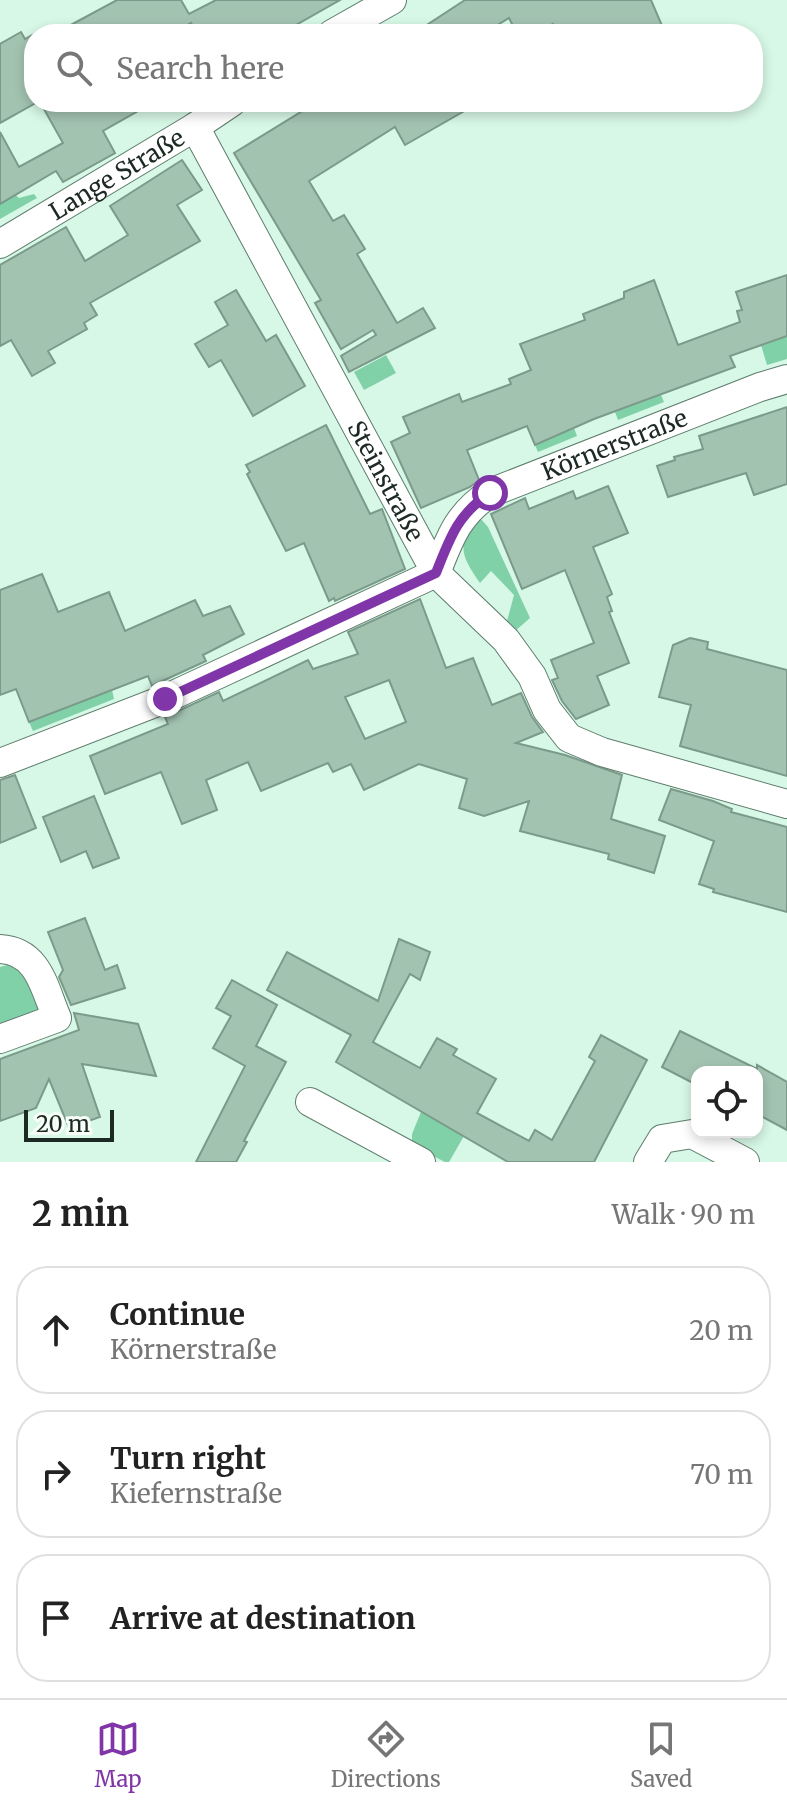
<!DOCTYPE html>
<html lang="en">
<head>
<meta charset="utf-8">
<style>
	body { margin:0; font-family:Merriweather,serif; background:#f6f6f6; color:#222 }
	.controls { position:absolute; right:24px; bottom:24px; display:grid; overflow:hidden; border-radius:16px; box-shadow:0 4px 12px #0003 }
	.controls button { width:72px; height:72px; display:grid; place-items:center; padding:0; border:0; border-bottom:2px solid #e0e0e0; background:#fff; color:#222; font:40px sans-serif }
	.scale { position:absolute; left:24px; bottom:20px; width:90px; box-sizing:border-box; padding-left:8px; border:4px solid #1d2923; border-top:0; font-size:22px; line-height:28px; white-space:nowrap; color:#1d2923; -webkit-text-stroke:6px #f7fefa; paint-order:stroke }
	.stop { position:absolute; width:24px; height:24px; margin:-18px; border:6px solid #8036a8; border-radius:50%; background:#fff }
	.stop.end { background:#8036a8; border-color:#fff; box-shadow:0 2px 8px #0008 }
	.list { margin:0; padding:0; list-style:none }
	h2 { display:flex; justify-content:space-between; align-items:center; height:104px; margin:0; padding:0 32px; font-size:34px }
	h2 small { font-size:26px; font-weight:400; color:#767676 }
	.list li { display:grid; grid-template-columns:52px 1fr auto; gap:24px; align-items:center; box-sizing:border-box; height:128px; margin:0 16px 16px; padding:0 16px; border:2px solid #e0e0e0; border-radius:32px }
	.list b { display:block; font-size:30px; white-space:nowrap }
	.list p { margin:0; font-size:26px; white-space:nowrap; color:#767676 }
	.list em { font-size:26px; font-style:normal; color:#767676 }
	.icon { flex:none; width:44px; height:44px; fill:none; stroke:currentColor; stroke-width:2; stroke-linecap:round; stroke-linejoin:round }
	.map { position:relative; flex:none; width:787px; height:1162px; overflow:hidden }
	.search { position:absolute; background:#fff; box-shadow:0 4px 12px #0003; left:24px; right:24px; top:24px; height:88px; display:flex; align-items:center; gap:20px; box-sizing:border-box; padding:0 28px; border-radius:32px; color:#767676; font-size:30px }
	.sheet { height:536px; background:#fff }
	nav { display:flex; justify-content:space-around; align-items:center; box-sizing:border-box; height:112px; border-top:2px solid #e0e0e0; background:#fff; font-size:22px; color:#767676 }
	nav a { display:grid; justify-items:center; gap:4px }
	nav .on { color:#8036a8 }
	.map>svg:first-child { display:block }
	.green { fill:#80d1a8 }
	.building { fill:#a3c3b1; stroke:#7b9a8a; stroke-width:2; fill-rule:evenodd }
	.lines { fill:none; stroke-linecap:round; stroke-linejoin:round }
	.minor-casing { stroke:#5e7c6c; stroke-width:30 }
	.minor { stroke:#fff; stroke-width:28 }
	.route { stroke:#8036a8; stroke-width:10 }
	.labels { text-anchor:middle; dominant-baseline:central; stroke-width:6; stroke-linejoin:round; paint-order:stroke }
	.street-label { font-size:24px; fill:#1d2923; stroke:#f7fefa }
</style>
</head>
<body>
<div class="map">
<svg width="787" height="1162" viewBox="0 0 787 1162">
	<rect width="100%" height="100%" fill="#d7f8e6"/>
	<g class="green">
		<path d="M34,194L37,198L0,219V203L16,195L19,198Z"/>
		<path d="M787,336V359L767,365L761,345Z"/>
		<path d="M386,355L396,373L364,390L354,372Z"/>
		<path d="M661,395L664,402L618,420L615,412Z"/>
		<path d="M574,428L577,436L538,452L535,445Z"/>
		<path d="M480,518L488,527L530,618L514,632L507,621L514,595L491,571L480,583C461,556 455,543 480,518Z"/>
		<path d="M112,690L114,699L33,731L29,722Z"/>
		<path d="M7,965L18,966L26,975L40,1015L0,1029V967Z"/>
		<path d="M421,1112L464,1136L449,1162H445L412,1145V1134Z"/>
	</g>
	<g class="building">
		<path d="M117,0H181L189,14L216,0H340L280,34H197L191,23L172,34H54Z"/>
		<path d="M465,0H651L663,28L648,34H557L553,24L534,34H517L509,18L483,34H413Z"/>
		<path d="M21,32L25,39L34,34V104L0,123V44Z"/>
		<path d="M40,102H154L103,131L115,153L63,182L56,171L0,204V132L19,167L63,143Z"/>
		<path d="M317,102H480L405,145L395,127L309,181L333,221L344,215L365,249L357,254L397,323L423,308L435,328L349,372L341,356L376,335L373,330L341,349L315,303L321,300L234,153Z"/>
		<path d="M182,160L202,190L177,205L200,241L90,303L97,315L84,323L87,329L48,351L55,363L32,376L11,340L0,346V265L66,227L85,261L128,235L110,206Z"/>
		<path d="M787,275V336L730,356L735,367L594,419L535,445L527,426L467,450L479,480L470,487L421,508L391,442L410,433L403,417L459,394L462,402L511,384L509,379L531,370L520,344L585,320L583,314L624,298V292L654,280L678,345L740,322L737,311L742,310L736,292Z"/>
		<path d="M236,290L266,341L276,335L305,386L253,416L221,360L209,367L195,344L228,325L215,302Z"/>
		<path d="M787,407V484L754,495L746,473L668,497L657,466L675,460L674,457L703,449L699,436Z"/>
		<path d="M326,425L370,514L382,509L405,569L335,601L334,598L329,601L304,543L286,551L247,474L250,472L246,465Z"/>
		<path d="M608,486L628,533L593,547L612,594L607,597L612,611L609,612L629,663L597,676L609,705L576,719L562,701L552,680L558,678L551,660L594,643L565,570L522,589L491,514L525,498L529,509L573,491L576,499Z"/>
		<path d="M42,574L58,612L109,592L125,631L195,600L203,616L230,606L244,634L203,655L206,661L158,683L152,686L148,676L29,722L16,689L0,695V590Z"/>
		<path d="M420,599L446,668L473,658L492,705L521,693L532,717L543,732L516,743L565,755L622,775L611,819L665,836L654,873L608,859L609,854L520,831L529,801L484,816L459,808L467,779L419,764L364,790L351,764L333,772L328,763L261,791L248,762L206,780L217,810L182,824L161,772L105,794L90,756L168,724L165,717L219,692L223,701L308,660L313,669L358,654L348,632ZM389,680L406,722L365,739L345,697Z"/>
		<path d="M690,638L708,642L707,649L787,670V776L680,746L691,705L659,697L673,645Z"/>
		<path d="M15,775L36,828L0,843V780Z"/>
		<path d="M671,789L713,801L732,809L731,812L787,827V912L713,892L714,889L699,884L714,841L659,820Z"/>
		<path d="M94,796L119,858L93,868L86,851L61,862L43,817Z"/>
		<path d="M85,918L105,970L117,965L125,988L71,1005L59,977L63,970L48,932Z"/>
		<path d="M399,939L430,952L420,980L410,974L373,1042L420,1068L437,1038L457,1049L453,1055L496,1079L477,1113L529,1141L535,1130L552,1140L595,1061L589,1057L601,1035L647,1060L594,1162H508L336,1062L351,1035L267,990L287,952L378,1001Z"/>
		<path d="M232,980L277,1005L256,1046L286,1062L244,1141L247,1142L236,1162H196L245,1066L213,1048L231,1016L216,1008Z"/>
		<path d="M74,1013L138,1024L156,1076L82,1064L100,1117L69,1128L49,1079L36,1108L0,1121V1059L79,1030Z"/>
		<path d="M680,1031L757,1069V1065L787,1082V1130L757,1114V1072H697V1085L662,1067Z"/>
	</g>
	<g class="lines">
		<g class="minor-casing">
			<g id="minor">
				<path d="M332,34L392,0"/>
				<path id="s1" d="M195,127L436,573L506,640L532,676L547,710L569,738L602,752L787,804"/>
				<path id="s2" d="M0,244L195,127L232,102"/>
				<path id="s3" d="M436,573C450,538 457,515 490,493L760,387L787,379"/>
				<path d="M0,763L165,699L436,573"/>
				<path d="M0,949C39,951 44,988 57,1018L0,1039"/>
				<path d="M310,1102L421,1162"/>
				<path d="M648,1162L662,1139L692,1134L745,1162"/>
			</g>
		</g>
		<use href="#minor" class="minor"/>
	</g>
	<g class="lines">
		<path class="route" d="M165,699L436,573C450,538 457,515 490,493"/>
	</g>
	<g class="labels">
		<g class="street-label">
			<text stroke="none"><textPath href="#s2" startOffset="136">Lange Straße</textPath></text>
			<text stroke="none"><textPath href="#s3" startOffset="232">Körnerstraße</textPath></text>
			<text stroke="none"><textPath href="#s1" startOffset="402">Steinstraße</textPath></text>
		</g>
	</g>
</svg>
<div class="controls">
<button><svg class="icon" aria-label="locate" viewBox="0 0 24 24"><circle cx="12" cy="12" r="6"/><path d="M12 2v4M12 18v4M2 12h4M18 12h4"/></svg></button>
</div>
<div class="scale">20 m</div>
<div class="stop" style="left:490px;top:493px"></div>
<div class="stop end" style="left:165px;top:699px"></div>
<div class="search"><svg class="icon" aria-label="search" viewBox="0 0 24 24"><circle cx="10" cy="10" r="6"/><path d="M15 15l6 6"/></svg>Search here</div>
</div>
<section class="sheet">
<h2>2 min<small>Walk · 90 m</small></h2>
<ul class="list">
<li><svg class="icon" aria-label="ahead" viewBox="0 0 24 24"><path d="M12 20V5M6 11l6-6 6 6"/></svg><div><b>Continue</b><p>Körnerstraße</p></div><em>20 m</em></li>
<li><svg class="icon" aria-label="right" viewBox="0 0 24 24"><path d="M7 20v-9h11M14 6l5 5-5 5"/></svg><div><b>Turn right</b><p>Kiefernstraße</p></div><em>70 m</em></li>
<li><svg class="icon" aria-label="arrive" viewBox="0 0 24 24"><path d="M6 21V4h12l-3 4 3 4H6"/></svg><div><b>Arrive at destination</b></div></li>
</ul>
</section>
<nav>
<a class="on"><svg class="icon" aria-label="map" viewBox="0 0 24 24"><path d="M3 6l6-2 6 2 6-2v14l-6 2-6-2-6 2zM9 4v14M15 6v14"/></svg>Map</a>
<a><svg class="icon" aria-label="directions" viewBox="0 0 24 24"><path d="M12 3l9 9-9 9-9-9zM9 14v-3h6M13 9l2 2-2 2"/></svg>Directions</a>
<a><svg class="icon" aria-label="saved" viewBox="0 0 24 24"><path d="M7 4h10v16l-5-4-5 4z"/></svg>Saved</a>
</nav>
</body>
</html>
